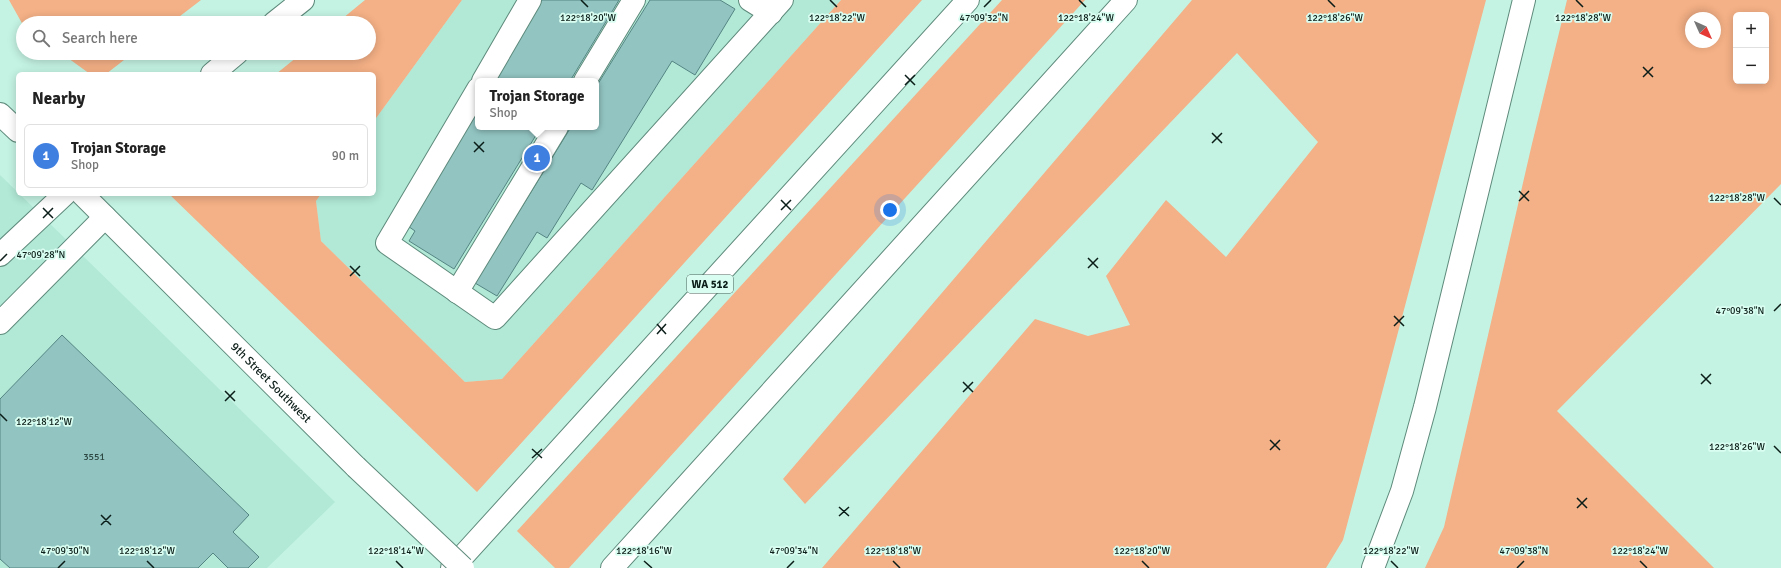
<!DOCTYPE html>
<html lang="en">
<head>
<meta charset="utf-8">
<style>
	body { margin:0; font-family:Signika,sans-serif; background:#f2f2f2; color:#222 }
	.controls { position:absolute; right:12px; top:12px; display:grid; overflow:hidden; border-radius:6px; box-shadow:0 2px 10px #0003 }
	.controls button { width:36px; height:36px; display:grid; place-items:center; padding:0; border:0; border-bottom:1px solid #e0e0e0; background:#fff; color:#222; font:20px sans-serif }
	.compass { position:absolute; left:1685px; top:12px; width:36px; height:36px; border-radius:50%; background:#fff; box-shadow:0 2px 10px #0003; rotate:135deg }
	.you { position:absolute; left:890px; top:210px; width:14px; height:14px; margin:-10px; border:3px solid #fff; border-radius:50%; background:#1a73e8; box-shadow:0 0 0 6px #1a73e833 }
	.badge { display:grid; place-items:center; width:26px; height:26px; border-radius:50%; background:#c43f83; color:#fff; font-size:13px; font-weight:700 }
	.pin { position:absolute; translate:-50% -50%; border:2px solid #fff; box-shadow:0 1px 4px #0006 }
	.popup { position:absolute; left:475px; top:78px; width:124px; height:52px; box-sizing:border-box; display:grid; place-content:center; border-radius:6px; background:#fff; filter:drop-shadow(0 1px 3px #0005); font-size:13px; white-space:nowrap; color:#767676 }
	.popup b { font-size:15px; color:#222 }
	.popup::after { content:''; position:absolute; left:50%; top:100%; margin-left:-8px; border:8px solid transparent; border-top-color:#fff }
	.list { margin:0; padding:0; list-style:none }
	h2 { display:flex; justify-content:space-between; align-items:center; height:52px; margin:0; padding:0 16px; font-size:17px }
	h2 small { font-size:13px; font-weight:400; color:#767676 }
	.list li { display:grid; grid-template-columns:26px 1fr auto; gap:12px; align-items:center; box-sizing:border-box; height:64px; margin:0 8px 8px; padding:0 8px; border:1px solid #e0e0e0; border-radius:6px }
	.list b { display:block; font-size:15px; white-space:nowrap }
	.list p { margin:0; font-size:13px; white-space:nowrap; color:#767676 }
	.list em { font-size:13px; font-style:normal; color:#767676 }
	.icon { flex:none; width:22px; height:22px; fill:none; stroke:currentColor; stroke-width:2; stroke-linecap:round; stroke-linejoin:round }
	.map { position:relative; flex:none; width:1781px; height:568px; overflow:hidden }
	.search { position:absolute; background:#fff; box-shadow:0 2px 10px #0003; left:16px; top:16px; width:360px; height:44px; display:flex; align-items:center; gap:10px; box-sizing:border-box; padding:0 14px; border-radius:22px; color:#767676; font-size:15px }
	.panel { position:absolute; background:#fff; box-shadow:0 2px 10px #0003; left:16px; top:72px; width:360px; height:124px; border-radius:6px }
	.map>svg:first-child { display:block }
	.built { fill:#b1e8d6; fill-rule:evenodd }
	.green { fill:#f4b086; fill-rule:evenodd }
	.building { fill:#92c5c2; stroke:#558583 }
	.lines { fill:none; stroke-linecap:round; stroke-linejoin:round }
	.minor-casing { stroke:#5e8a7c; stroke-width:24 }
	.major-casing { stroke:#5e8a7c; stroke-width:24 }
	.highway-casing { stroke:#5e8a7c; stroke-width:24 }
	.minor { stroke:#fff; stroke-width:22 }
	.major { stroke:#fff; stroke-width:22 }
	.highway { stroke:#fff; stroke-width:22 }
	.major-bridge-casing { stroke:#5e8a7c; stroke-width:24; stroke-linecap:butt }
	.major-bridge { stroke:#fff; stroke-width:22 }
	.ticks { fill:none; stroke:#0b1d18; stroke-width:1.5 }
	.labels { text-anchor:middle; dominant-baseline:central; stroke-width:3.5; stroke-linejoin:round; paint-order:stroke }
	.number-label { font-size:10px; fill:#2d4742 }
	.shield { fill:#d9fef1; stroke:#496059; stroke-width:1 }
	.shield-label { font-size:11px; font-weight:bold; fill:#0b1d18 }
	.street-label { font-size:12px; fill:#0b1d18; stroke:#d9fef1 }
	.ticks-label { font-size:10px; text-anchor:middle; fill:#0b1d18; stroke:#d9fef1; stroke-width:3.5; stroke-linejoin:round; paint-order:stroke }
</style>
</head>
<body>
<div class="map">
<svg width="1781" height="568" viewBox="0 0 1781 568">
	<rect width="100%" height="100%" fill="#c4f3e3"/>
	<g class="built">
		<path d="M462,0H841L502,379L465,382L321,241L316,201L321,194H374V121ZM478,81H596V127H478Z"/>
		<path d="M0,175L335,502L267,568H0Z"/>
	</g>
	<g class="green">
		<path d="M9,0H201L171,23H23V25Z"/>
		<path d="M365,0H462L374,121V74H276L302,53H369V23H337Z"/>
		<path d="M841,0H922L477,492L169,194H321L316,201L321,241L465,382L502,379Z"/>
		<path d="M1002,0H1085L569,568H555L517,531Z"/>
		<path d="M1192,0H1486L1343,540L1326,568H822L1035,319L1088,336L1130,325L1106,276L1166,200L1226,257L1318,142L1237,53L805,504L783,479Z"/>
		<path d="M1567,0H1781V184L1557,411L1714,568H1425L1444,527L1531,148ZM1736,15H1766V81H1736ZM1691,18H1715V42H1691Z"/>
		<path d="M61,53H133L106,74H90Z"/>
	</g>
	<g class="building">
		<path d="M542,0H619L570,81H493Z"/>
		<path d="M650,0H720L735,9L695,75L672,61L592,190L581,183L547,238L537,232L497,296L475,283L571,127H596V87Z"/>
		<path d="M478,105V127H541L454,269L409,241L415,231L405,224Z"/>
		<path d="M62,335L249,515L233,532L259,557L248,568H228L213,553L198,568H10L0,559V399Z"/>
	</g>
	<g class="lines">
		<g class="minor-casing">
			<g id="minor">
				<path d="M750,0L771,13"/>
				<path d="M483,81L530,0"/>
				<path d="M585,81L634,0"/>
				<path d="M478,89L387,243L495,318L782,0"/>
				<path d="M0,255L65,194"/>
				<path d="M457,292L557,127"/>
				<path d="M0,323L105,217"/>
			</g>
		</g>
		<g class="major-casing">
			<g id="major">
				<path d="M0,114L18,131"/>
				<path id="s1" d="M82,194L356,467"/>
			</g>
		</g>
		<g class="highway-casing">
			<g id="highway">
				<path d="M274,23L303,0"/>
				<path d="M212,74L237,53"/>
				<path d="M452,568L968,0"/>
				<path d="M612,568L1126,0"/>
				<path d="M1373,568L1402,491L1425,407L1524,0"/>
			</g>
		</g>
		<use href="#minor" class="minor"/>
		<use href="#major" class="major"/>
		<use href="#highway" class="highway"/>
		<g class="major-bridge-casing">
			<path id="major-bridge" d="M356,467L463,568"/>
		</g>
		<use href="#major-bridge" class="major-bridge"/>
	</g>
	<path class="ticks" d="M581,0L588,7M830,0L837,7M1079,0L1086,7M1328,0L1335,7M1576,0L1583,7M984,7L991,0M1643,67L1653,77M905,75L915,85M1643,77L1653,67M905,85L915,75M1212,133L1222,143M474,142L484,152M1212,143L1222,133M474,152L484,142M1519,191L1529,201M1774,198L1781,205M781,200L791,210M1519,201L1529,191M43,208L53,218M781,210L791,200M43,218L53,208M1088,258L1098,268M0,261L7,254M350,266L360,276M1088,268L1098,258M350,276L360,266M1774,311L1781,304M1394,316L1404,326M657,324L666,334M1394,326L1404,316M657,334L666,324M1701,374L1711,384M963,382L973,392M1701,384L1711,374M225,391L235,401M963,392L973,382M225,401L235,391M0,414L7,421M1270,440L1280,450M1774,446L1781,453M532,449L542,458M1270,450L1280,440M532,458L542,449M1577,498L1587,508M839,507L849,516M1577,508L1587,498M101,515L111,525M839,516L849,507M101,525L111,515M147,561L154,568M396,561L403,568M644,561L652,568M893,561L900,568M1142,561L1149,568M1391,561L1398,568M1640,561L1647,568M58,568L65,561M787,568L794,561M1517,568L1524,561"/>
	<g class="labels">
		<g class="number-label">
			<text x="94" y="457">3551</text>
		</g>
		<rect class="shield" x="687" y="275" width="46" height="18" rx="3"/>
		<g class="shield-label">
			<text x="710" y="284">WA 512</text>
		</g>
		<g class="street-label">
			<text stroke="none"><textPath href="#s1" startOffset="267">9th Street Southwest</textPath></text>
		</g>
	</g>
	<g class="ticks-label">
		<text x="588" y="21">122°18'20"W</text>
		<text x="837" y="21">122°18'22"W</text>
		<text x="984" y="21">47°09'32"N</text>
		<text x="1086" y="21">122°18'24"W</text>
		<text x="1335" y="21">122°18'26"W</text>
		<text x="1583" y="21">122°18'28"W</text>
		<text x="1737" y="201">122°18'28"W</text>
		<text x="41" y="258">47°09'28"N</text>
		<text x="1740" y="314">47°09'38"N</text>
		<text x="44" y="425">122°18'12"W</text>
		<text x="1737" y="450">122°18'26"W</text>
		<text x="65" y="554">47°09'30"N</text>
		<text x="147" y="554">122°18'12"W</text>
		<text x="794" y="554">47°09'34"N</text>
		<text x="1142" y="554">122°18'20"W</text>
		<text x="1391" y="554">122°18'22"W</text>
		<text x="1524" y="554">47°09'38"N</text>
		<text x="396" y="554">122°18'14"W</text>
		<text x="644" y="554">122°18'16"W</text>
		<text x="893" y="554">122°18'18"W</text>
		<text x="1640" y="554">122°18'24"W</text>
	</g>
</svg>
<div class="controls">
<button>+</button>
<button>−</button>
</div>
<svg class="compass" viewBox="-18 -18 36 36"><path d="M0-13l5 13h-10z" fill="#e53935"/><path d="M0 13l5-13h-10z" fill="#767676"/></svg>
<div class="you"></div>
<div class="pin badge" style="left:537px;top:158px;background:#3f7fe0">1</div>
<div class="popup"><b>Trojan Storage</b>Shop</div>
<div class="search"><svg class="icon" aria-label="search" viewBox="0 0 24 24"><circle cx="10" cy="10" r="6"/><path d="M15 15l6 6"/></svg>Search here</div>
<section class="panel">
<h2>Nearby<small></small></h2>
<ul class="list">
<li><span class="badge" style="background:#3f7fe0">1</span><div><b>Trojan Storage</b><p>Shop</p></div><em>90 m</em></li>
</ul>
</section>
</div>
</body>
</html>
